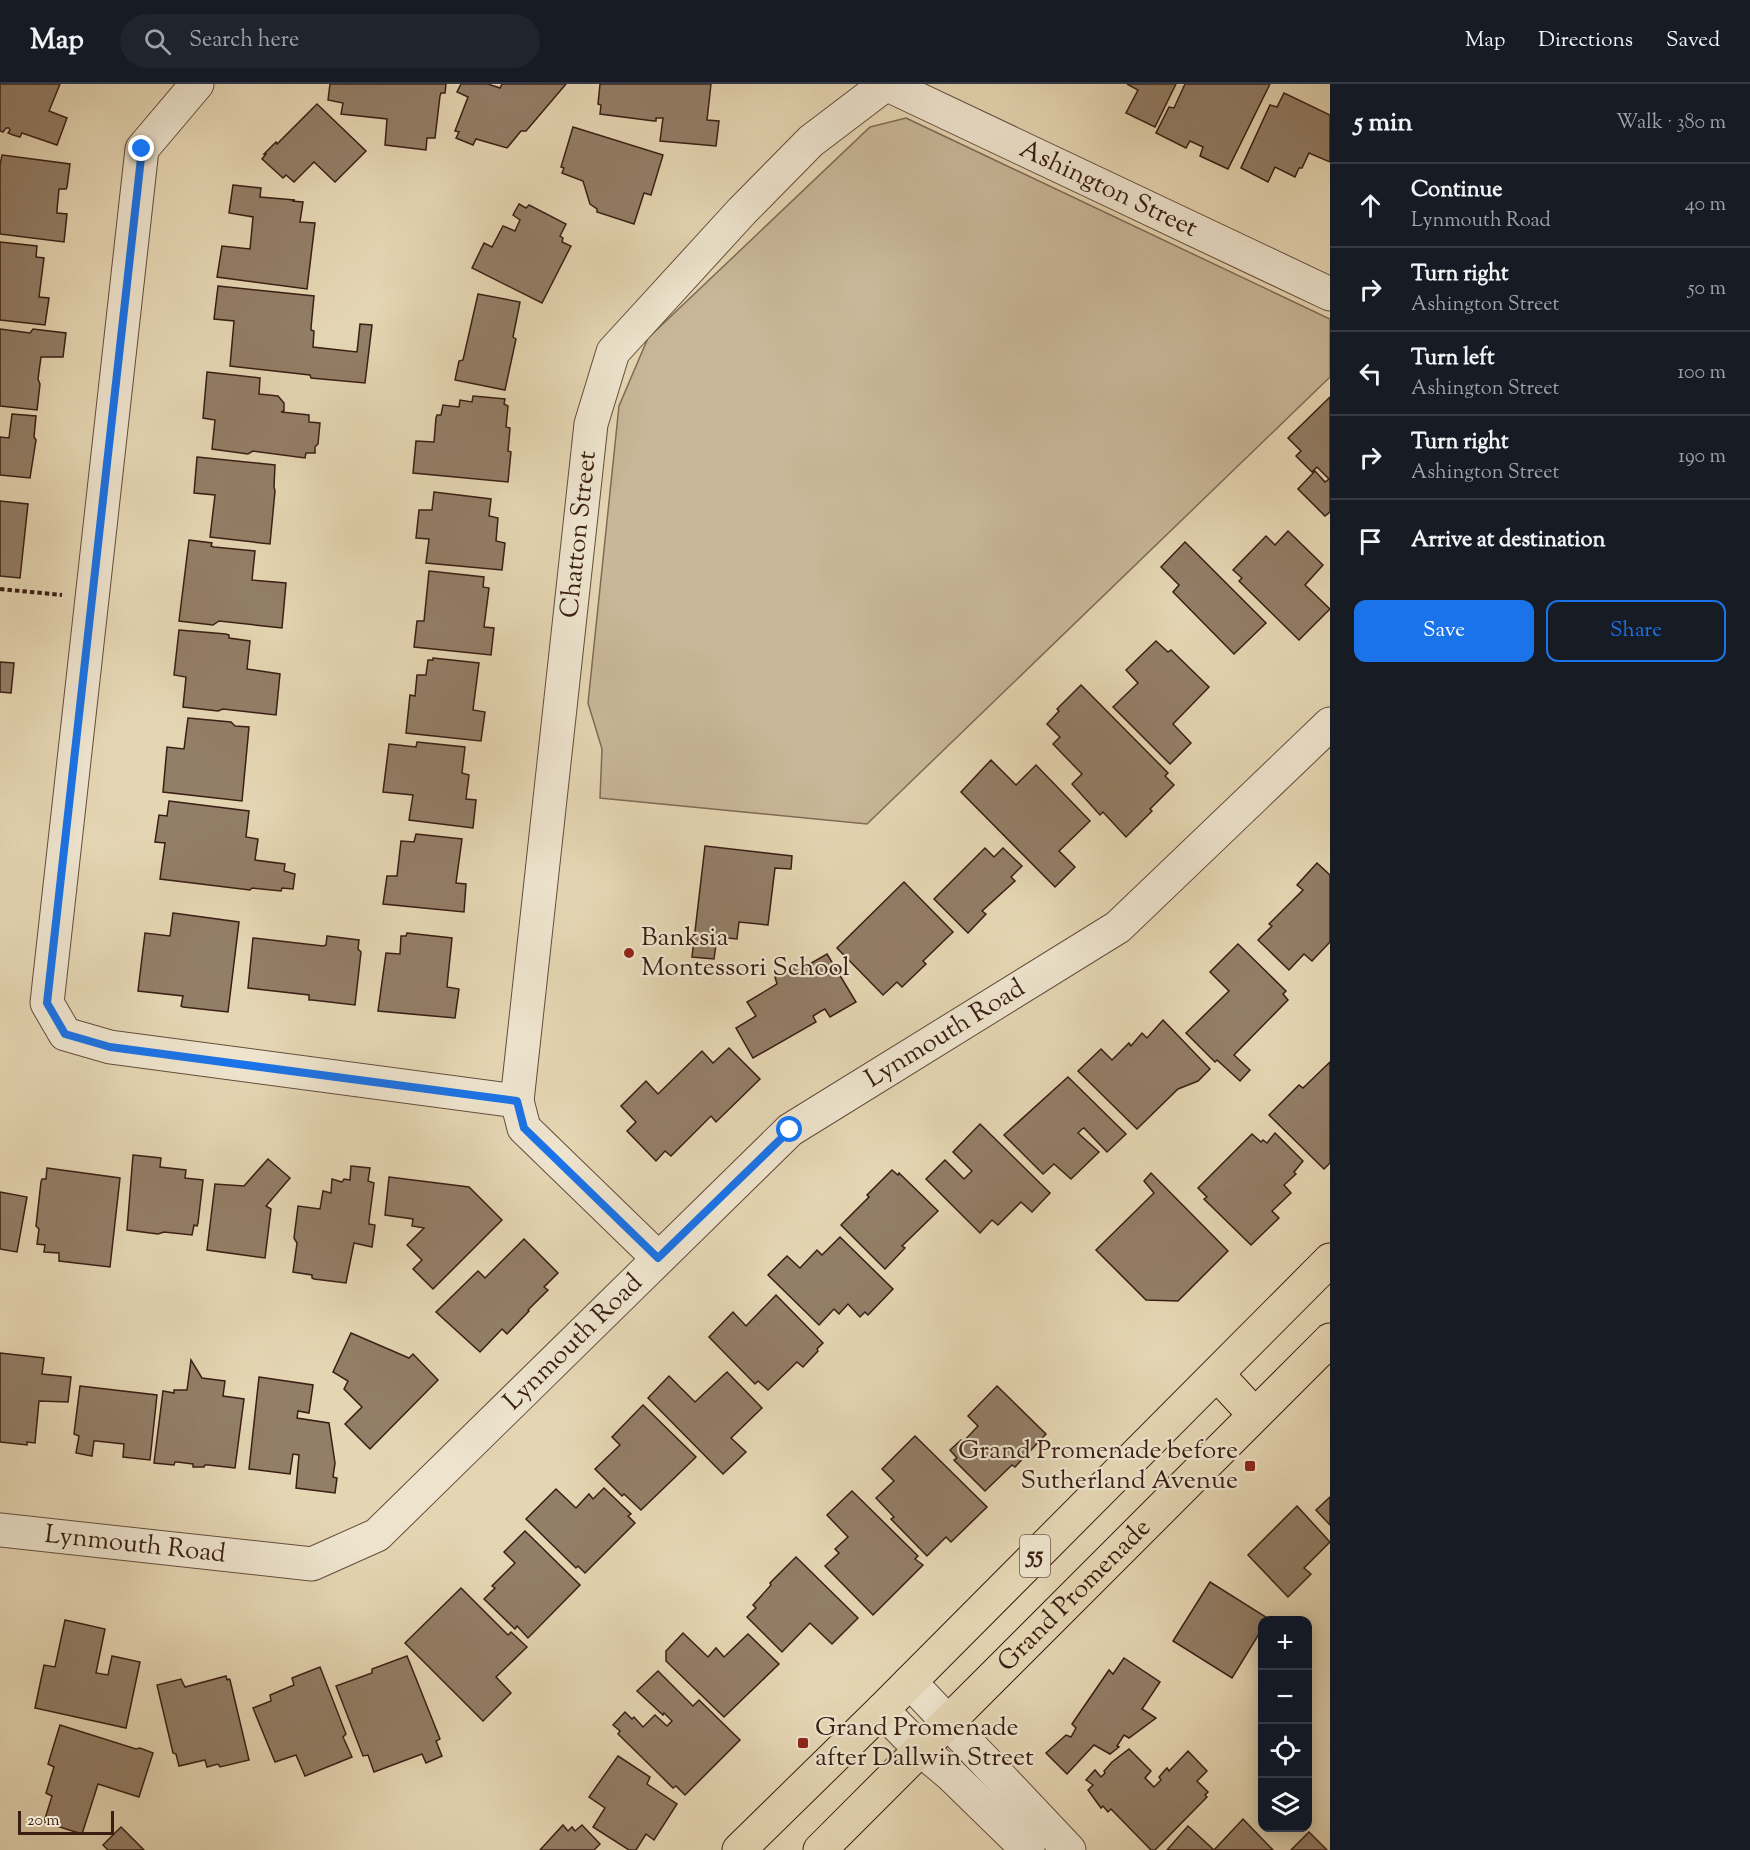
<!DOCTYPE html>
<html lang="en">
<head>
<meta charset="utf-8">
<style>
	body { margin:0; font-family:"Sorts Mill Goudy",serif; background:#20242c; color:#f1f3f6 }
	.controls { position:absolute; right:18px; bottom:18px; display:grid; overflow:hidden; border-radius:12px; box-shadow:0 3px 15px #0003 }
	.controls button { width:54px; height:54px; display:grid; place-items:center; padding:0; border:0; border-bottom:2px solid #363941; background:#171b24; color:#f1f3f6; font:30px sans-serif }
	.scale { position:absolute; left:18px; bottom:15px; width:96px; box-sizing:border-box; padding-left:6px; border:3px solid #3a1e14; border-top:0; font-size:16px; line-height:21px; white-space:nowrap; color:#3a1e14; -webkit-text-stroke:4px #eee4ce; paint-order:stroke }
	.stop { position:absolute; width:18px; height:18px; margin:-14px; border:4px solid #1a73e8; border-radius:50%; background:#fff }
	.stop.end { background:#1a73e8; border-color:#fff; box-shadow:0 2px 6px #0008 }
	.list { margin:0; padding:0; list-style:none }
	h2 { display:flex; justify-content:space-between; align-items:center; height:78px; margin:0; padding:0 24px; font-size:26px }
	h2 small { font-size:20px; font-weight:400; color:#9ea1a6 }
	.list li { display:grid; grid-template-columns:39px 1fr auto; gap:18px; align-items:center; box-sizing:border-box; height:84px; padding:0 24px; border-top:2px solid #363941 }
	.list b { display:block; font-size:22px; white-space:nowrap }
	.list p { margin:0; font-size:20px; white-space:nowrap; color:#9ea1a6 }
	.list em { font-size:20px; font-style:normal; color:#9ea1a6 }
	.actions { display:flex; gap:12px; padding:18px 24px }
	.actions a { flex:1; padding:14px 0; border:2px solid #1a73e8; border-radius:12px; text-align:center; font-size:21px; color:#1a73e8 }
	.actions .main { background:#1a73e8; color:#fff }
	.icon { flex:none; width:33px; height:33px; fill:none; stroke:currentColor; stroke-width:2; stroke-linecap:round; stroke-linejoin:round }
	.map { position:relative; flex:none; width:1330px; height:1766px; overflow:hidden }
	header { display:flex; align-items:center; gap:36px; box-sizing:border-box; height:84px; padding:0 30px; background:#171b24; border-bottom:2px solid #363941 }
	header strong { font-size:28px }
	nav { display:flex; gap:33px; margin-inline-start:auto; font-size:21px }
	.search { width:420px; height:54px; background:#20242c; display:flex; align-items:center; gap:15px; box-sizing:border-box; padding:0 21px; border-radius:33px; color:#9ea1a6; font-size:22px }
	main { display:flex }
	aside { flex:1; background:#171b24 }
	.map>svg:first-child { display:block }
	.green { fill:#c8b798; stroke:#816a56; stroke-width:1.5 }
	.building { fill:#937e67; stroke:#3a1e14; stroke-width:1.5 }
	.lines { fill:none; stroke-linecap:round; stroke-linejoin:round }
	.street-casing { stroke:#654c3c; stroke-width:35 }
	.primary-casing { stroke:#3a1e14; stroke-width:35 }
	.path { stroke:#3a1e14; stroke-width:4; stroke-dasharray:4.5 3; stroke-linecap:butt }
	.street { stroke:#eee4ce; stroke-width:33 }
	.primary { stroke:#e5d6b3; stroke-width:33 }
	.route { stroke:#1a73e8; stroke-width:8 }
	.poi-dot { fill:#8f2418; stroke:#eee4ce; stroke-width:2 }
	.labels { text-anchor:middle; dominant-baseline:central; stroke-width:4.5; stroke-linejoin:round; paint-order:stroke }
	.shield { fill:#eee4ce; stroke:#70594c; stroke-width:1.5 }
	.shield-label { font-size:24px; font-weight:bold; fill:#3a1e14 }
	.street-label { font-size:26px; fill:#3a1e14; stroke:#eee4ce }
	.poi-label { font-size:26px; fill:#3a1e14; stroke:#eee4ce; text-anchor:start }
</style>
</head>
<body>
<header>
<strong>Map</strong>
<div class="search"><svg class="icon" aria-label="search" viewBox="0 0 24 24"><circle cx="10" cy="10" r="6"/><path d="M15 15l6 6"/></svg>Search here</div>
<nav><a>Map</a><a>Directions</a><a>Saved</a></nav>
</header>
<main>
<div class="map">
<svg width="1330" height="1766" viewBox="0 0 1330 1766">
	<rect width="100%" height="100%" fill="#e5d6b3"/>
	<filter id="stains"><feTurbulence type="fractalNoise" baseFrequency=".00333" numOctaves="4"/><feColorMatrix values="0 0 0 0 .2 0 0 0 0 .09 0 0 0 0 .02 0 0 0 .5 -.17"/></filter>
	<radialGradient id="worn" r=".72"><stop offset=".6" stop-color="#630" stop-opacity="0"/><stop offset="1" stop-color="#630" stop-opacity=".3"/></radialGradient>
	<path class="green" d="M906,34L1330,235V293L867,740L600,714L602,665L588,619L619,322L648,254L870,43Z"/>
	<g class="building">
		<path d="M0,0H60L49,27L67,34L57,61L22,49L20,53L13,51L8,49L10,46L9,44H6L3,48L0,47Z"/>
		<path d="M330,0H446L445,9H441L440,12L435,54H427L426,66L385,61L387,35L341,30L343,19L328,16Z"/>
		<path d="M461,0H488L500,4L502,0H566L526,47H521L507,64L476,55L473,61L456,54L459,48L455,47L468,13L457,8Z"/>
		<path d="M600,0H711L707,36L719,37L716,62L660,57L663,34H656V37H654L600,30L601,21L598,20Z"/>
		<path d="M1127,0H1176L1155,43L1126,29L1138,6Z"/>
		<path d="M1185,0H1270L1228,85L1200,72L1203,63L1190,57L1186,64L1156,49L1169,23L1174,24Z"/>
		<path d="M1284,9L1330,31V78L1309,69L1302,84H1299L1295,93L1275,83L1268,98L1241,84L1270,21L1277,23Z"/>
		<path d="M317,20L366,67L335,98L314,78L294,98L286,91L283,94L262,75L266,70H264L276,58L277,60Z"/>
		<path d="M573,43L663,71L651,111L644,109L634,140L597,128V125L590,120L583,97L562,89L564,84L561,83Z"/>
		<path d="M2,71L70,80L67,103L66,105H59L57,126V129L67,130L64,158L0,150V81Z"/>
		<path d="M233,101L261,104L260,113L295,116L292,117L303,118L300,138L315,139L307,205L217,193L222,162L250,165L253,133L229,129Z"/>
		<path d="M519,120L526,124L529,121L566,140L560,152L563,154L562,158L571,162L542,219L472,184L484,159L492,163L503,142L515,147L520,136L513,131Z"/>
		<path d="M0,158L37,162L36,173L44,174L39,213L49,214L45,241L0,236Z"/>
		<path d="M218,202L314,212L311,244V246L314,247L313,263L357,268L360,240L372,241L365,299L311,294L310,291L230,282L234,237L214,235Z"/>
		<path d="M478,210L520,218L513,253L516,255L505,306L455,296L459,277L463,276Z"/>
		<path d="M0,245L30,249L33,245L66,249L63,273H41L38,295L40,300L37,326L0,322Z"/>
		<path d="M207,288L260,294L259,310L278,312L284,319V327L281,328L309,331V338L320,339L318,360L315,363V369H306L305,374L253,367L248,370L212,365L215,336L203,334Z"/>
		<path d="M473,312L505,315L504,320L508,322L506,343L510,344L508,367L511,368L508,398L413,389L416,357L434,358L436,334L437,331H441L443,321L459,323L460,316L472,318Z"/>
		<path d="M1330,313V428L1325,432L1298,405L1315,387L1325,398L1329,395L1317,383L1312,388L1296,372L1301,367L1288,354Z"/>
		<path d="M12,330L36,332L34,353L36,356L30,394L0,391V353L9,354Z"/>
		<path d="M197,373L275,381L274,403L275,407L270,460L210,453L215,411L194,409Z"/>
		<path d="M434,408L491,415L489,432L498,434L496,457L505,459L502,486L426,479L429,455L416,454L419,426H432Z"/>
		<path d="M0,417L28,420L20,494L0,492Z"/>
		<path d="M1288,447L1323,481L1305,501L1330,525L1299,556L1239,497L1242,494L1233,486L1266,452L1275,461Z"/>
		<path d="M189,456L212,459L211,462L214,463L255,467L252,496L286,499L282,544L219,537L213,541L179,537Z"/>
		<path d="M1185,458L1266,539L1234,570L1173,508L1179,501L1161,483Z"/>
		<path d="M429,487L484,493L483,503L489,504L484,543L494,544L491,571L414,563L417,537H424Z"/>
		<path d="M179,546L226,550L229,551V554L250,557L247,585L280,590L276,631L223,625L218,627L183,623L186,593L174,591Z"/>
		<path d="M1156,557L1168,568L1171,566L1209,603L1173,640L1191,659L1170,680L1113,623L1138,599L1126,586Z"/>
		<path d="M433,574L479,579L473,626L485,628L481,657L406,649L410,611L415,612L417,591H426L428,576H433Z"/>
		<path d="M0,578L14,579L11,609L0,608Z"/>
		<path d="M1081,601L1168,689L1165,692L1174,701L1150,725L1152,727L1126,753L1103,728L1100,731L1072,700L1082,690L1053,660L1060,653L1047,640L1059,627L1057,625Z"/>
		<path d="M188,634L231,638L235,642L249,643L242,717L163,708L167,663L184,665Z"/>
		<path d="M417,658L465,663L462,689L469,691L466,715L476,716L473,744L409,736L413,711L383,708L389,660L416,663Z"/>
		<path d="M991,676L1016,701L1036,681L1090,737L1059,767L1075,783L1055,803L961,708Z"/>
		<path d="M169,717L249,727L246,753L258,755L255,776L285,780L284,787L295,790L293,805L282,804L281,807L252,804L250,806L160,795L165,759L155,758L159,731L167,732Z"/>
		<path d="M416,750L462,755L456,799L466,800L464,828L383,820L387,792H397L401,757L414,758Z"/>
		<path d="M705,762L792,772L791,785L775,784L768,841L739,838L737,855L717,853L714,875L692,873Z"/>
		<path d="M985,764L994,773L1003,764L1022,782L1011,793L1015,797L982,827L986,830L968,849L934,815Z"/>
		<path d="M1317,779L1330,791V858L1312,877L1304,870L1289,886L1258,856L1272,842L1269,840L1303,806L1297,801Z"/>
		<path d="M904,798L953,848L923,877L926,880L902,903L897,898L883,911L837,864Z"/>
		<path d="M173,829L239,838L228,928L183,923L181,922L183,912L138,907L145,849L170,852Z"/>
		<path d="M407,849L452,854L447,903L459,905L455,934L378,927L386,869L400,870L401,852H406Z"/>
		<path d="M327,852L359,856L358,865L361,868L355,921L312,916H309V911L248,904L253,854L323,862L326,861Z"/>
		<path d="M1238,860L1286,907L1283,910L1288,916L1234,971L1250,986L1240,997L1217,976L1215,978L1186,949L1229,907L1210,888Z"/>
		<path d="M827,870L856,918L830,933L825,925L821,927L813,932L816,938L753,974L736,944L756,932L747,918L777,900L775,893L783,888L797,880L801,885Z"/>
		<path d="M1163,936L1210,985L1198,997L1178,1005L1137,1045L1078,987L1101,965L1112,976L1129,959L1131,962L1142,949L1147,954Z"/>
		<path d="M729,964L760,995L716,1038L711,1032L671,1072L665,1067L656,1077L627,1047L636,1038L621,1022L646,997L658,1010L702,967L713,979Z"/>
		<path d="M1330,978V1079L1324,1085L1269,1031L1299,1001L1303,1004Z"/>
		<path d="M1068,993L1126,1050L1107,1068L1084,1044L1082,1045L1078,1049L1099,1068L1071,1095L1054,1080L1043,1090L1004,1051Z"/>
		<path d="M980,1040L1050,1109L1032,1128L1021,1118L998,1141L992,1136L980,1149L926,1095L945,1076L964,1095L972,1087L953,1068Z"/>
		<path d="M1275,1049L1303,1077L1294,1088L1296,1090L1284,1101L1291,1109L1272,1127L1279,1134L1251,1161L1204,1115L1207,1113L1198,1104L1252,1050L1261,1058L1263,1056L1267,1059Z"/>
		<path d="M133,1071L161,1074L160,1083L186,1086L185,1094L203,1096L198,1139L197,1142L194,1141L192,1151L164,1148L158,1150L127,1146Z"/>
		<path d="M268,1075L290,1094L266,1122L271,1125L265,1174L207,1166L215,1100L244,1102Z"/>
		<path d="M351,1082L370,1084L368,1097L374,1099L369,1137V1140L375,1141L372,1163L354,1159L346,1199L314,1195L312,1194V1191L293,1188L297,1159L294,1154L298,1122L320,1125L323,1107L331,1109L332,1095L342,1098L344,1095L350,1096Z"/>
		<path d="M47,1084L120,1094L110,1183L59,1177V1169L44,1168L45,1161L37,1160L39,1145L36,1142L41,1098L42,1095H46Z"/>
		<path d="M892,1086L898,1091L899,1089L938,1127L902,1162L905,1164L885,1185L841,1141L869,1113L867,1111Z"/>
		<path d="M1151,1089L1228,1167L1178,1217L1146,1216L1096,1166L1154,1109L1144,1097Z"/>
		<path d="M389,1093L469,1103L502,1136L433,1205L413,1185L422,1176L407,1161L424,1144L412,1142L413,1135L385,1131Z"/>
		<path d="M0,1108L27,1113L17,1168L0,1165Z"/>
		<path d="M840,1153L893,1205L868,1231L865,1228L860,1233L848,1220L839,1230L834,1225L819,1241L768,1191L787,1172L800,1184L817,1166L822,1171Z"/>
		<path d="M524,1155L558,1189L544,1203L548,1206L528,1226L529,1227L507,1250L502,1245L480,1268L436,1228L478,1187L485,1194Z"/>
		<path d="M776,1211L823,1259L817,1265L818,1267L803,1283L797,1278L768,1306L758,1297L755,1300L709,1253L733,1228L746,1242Z"/>
		<path d="M351,1249L409,1274L413,1270L438,1296L370,1365L345,1340L362,1323L344,1305L348,1297L333,1288Z"/>
		<path d="M0,1269L44,1274L42,1290L71,1293L68,1318L39,1317L35,1359L27,1358V1361L0,1358Z"/>
		<path d="M191,1276L202,1294L225,1297L223,1312L244,1315L235,1384L208,1381H205L204,1383H193V1380L177,1378H175L174,1381L154,1379L163,1307L174,1309V1306H187Z"/>
		<path d="M727,1288L762,1324L731,1354L746,1368L723,1390L648,1314L669,1292L695,1318Z"/>
		<path d="M259,1293L313,1301L309,1329L298,1327L297,1334L329,1339L335,1379L333,1393L337,1394L335,1409L296,1404L299,1371L293,1370L290,1390L249,1385Z"/>
		<path d="M80,1302L157,1311L150,1376L123,1373L124,1360L96,1357H94L92,1372L76,1369L79,1352L74,1350Z"/>
		<path d="M997,1302L1046,1350L1015,1383L1012,1381L985,1407L954,1376L957,1374L950,1366L961,1356L963,1358L978,1342L968,1332Z"/>
		<path d="M643,1321L696,1373L641,1426L624,1410L622,1412L595,1385L620,1361L612,1353Z"/>
		<path d="M915,1352L987,1423L951,1458L946,1453L927,1472L891,1435L894,1433L876,1414L894,1397L882,1385Z"/>
		<path d="M604,1404L631,1430L628,1432L635,1439L585,1489L578,1482L576,1484L526,1435L556,1405L576,1424L589,1410L593,1415Z"/>
		<path d="M852,1407L918,1472L915,1475L923,1481L873,1531L825,1482L839,1469L835,1465L848,1453L827,1431Z"/>
		<path d="M1330,1413V1441L1316,1426Z"/>
		<path d="M1297,1422L1330,1458L1304,1484L1311,1490L1288,1513L1248,1471Z"/>
		<path d="M525,1447L580,1501L528,1554L517,1542L515,1545L484,1515L495,1504L492,1502L515,1479L504,1468Z"/>
		<path d="M796,1473L858,1534L832,1560L810,1539L782,1568L747,1533L756,1524L753,1521L771,1501L770,1499Z"/>
		<path d="M1210,1498L1269,1535L1262,1536V1545L1232,1594L1173,1557Z"/>
		<path d="M461,1504L508,1551L511,1548L527,1563L496,1593L511,1609L483,1637L405,1559Z"/>
		<path d="M65,1536L105,1545L96,1589L108,1591L112,1572L140,1578L126,1644L35,1624L44,1581L55,1583Z"/>
		<path d="M683,1549L708,1573L716,1564L724,1573L748,1550L779,1580L724,1633L666,1577V1567Z"/>
		<path d="M407,1572L440,1655L436,1657L442,1672L426,1679L422,1670L374,1688L368,1671L363,1672L336,1602L372,1589V1585Z"/>
		<path d="M1124,1574L1160,1598L1142,1625L1156,1634L1129,1654L1124,1651L1117,1662L1119,1663L1110,1670L1094,1661L1067,1690L1046,1669L1066,1651L1071,1653L1076,1644L1072,1640L1109,1586L1113,1590Z"/>
		<path d="M320,1583L346,1650L343,1653L352,1673L305,1692L296,1671L275,1678L253,1624L271,1617L270,1611L294,1601L292,1594Z"/>
		<path d="M658,1587L693,1622L699,1616L740,1656L685,1711L676,1702L673,1704L660,1691L618,1650L620,1647L613,1641L625,1628L632,1635L634,1633L643,1643L655,1631L667,1642L672,1637L664,1629L663,1631L637,1607Z"/>
		<path d="M226,1592L227,1596L229,1595L230,1596L249,1676L220,1683L218,1680L207,1683L205,1676L179,1682L176,1670L173,1669L157,1601L181,1595L185,1603Z"/>
		<path d="M60,1641L136,1665L140,1664L153,1669L139,1713L98,1700L82,1750L44,1738L52,1712L46,1709L54,1683L48,1680Z"/>
		<path d="M1129,1665L1151,1687L1145,1694L1154,1703L1161,1696L1159,1693L1165,1686L1167,1684L1169,1687L1188,1667L1207,1687L1197,1697L1208,1708L1205,1711L1207,1713L1155,1766H1151L1111,1725L1108,1728L1103,1722L1101,1724L1088,1706L1093,1701L1086,1696L1095,1686L1101,1693L1105,1689L1104,1687L1112,1678Z"/>
		<path d="M618,1672L650,1693L647,1700L677,1720L654,1756L646,1750L636,1766H629L593,1743L605,1724L589,1713Z"/>
		<path d="M1243,1735L1273,1766H1167L1188,1742L1214,1766Z"/>
		<path d="M563,1741L568,1747L572,1743L575,1747L582,1741L600,1760L594,1766H540Z"/>
		<path d="M121,1743L144,1766H108L103,1761Z"/>
		<path d="M1309,1748L1327,1766H1291Z"/>
	</g>
	<g class="lines">
		<g class="street-casing">
			<g id="street">
				<path d="M197,0L142,65L47,919L65,950L110,963L517,1017L524,1044L658,1174"/>
				<path id="s1" d="M886,0L1330,210"/>
				<path id="s2" d="M517,1017L591,340L613,268L742,127L811,57L886,0"/>
				<path id="s3" d="M0,1446L312,1480L377,1451L790,1046L1118,843L1330,640"/>
				<path d="M910,1598L1069,1766"/>
				<path d="M882,1626L920,1665L950,1690L1028,1766"/>
			</g>
		</g>
		<g class="primary-casing">
			<g id="primary">
				<path d="M1217,1290L1254,1330"/>
				<path d="M739,1766L882,1626L1330,1176"/>
				<path id="s4" d="M820,1766L1330,1256"/>
			</g>
		</g>
		<path class="path" d="M0,505L62,511"/>
		<use href="#street" class="street"/>
		<use href="#primary" class="primary"/>
	</g>
	<g class="lines">
		<path class="route" d="M142,65L47,919L65,950L110,963L517,1017L524,1044L658,1174L790,1046"/>
	</g>
	<g class="poi-dot">
		<circle cx="629" cy="869" r="6"/>
		<rect x="1244" y="1376" width="12" height="12" rx="3"/>
		<rect x="797" y="1653" width="12" height="12" rx="3"/>
	</g>
	<g class="labels">
		<rect class="shield" x="1020" y="1451" width="30" height="42" rx="4.5"/>
		<g class="shield-label">
			<text x="1035" y="1472">55</text>
		</g>
		<g class="street-label">
			<text stroke="none"><textPath href="#s1" startOffset="246">Ashington Street</textPath></text>
			<text stroke="none"><textPath href="#s2" startOffset="570">Chatton Street</textPath></text>
			<text stroke="none"><textPath href="#s3" startOffset="1146">Lynmouth Road</textPath></text>
			<text stroke="none"><textPath href="#s3" startOffset="660">Lynmouth Road</textPath></text>
			<text stroke="none"><textPath href="#s3" startOffset="136">Lynmouth Road</textPath></text>
			<text stroke="none"><textPath href="#s4" startOffset="360">Grand Promenade</textPath></text>
		</g>
		<g class="poi-label">
			<text x="641" y="854">Banksia<tspan x="641" dy="30">Montessori School</tspan></text>
			<text x="1238" y="1367" text-anchor="end">Grand Promenade before<tspan x="1238" dy="30">Sutherland Avenue</tspan></text>
			<text x="815" y="1644">Grand Promenade<tspan x="815" dy="30">after Dallwin Street</tspan></text>
		</g>
	</g>
	<rect width="100%" height="100%" filter="url(#stains)"/>
	<rect width="100%" height="100%" fill="url(#worn)"/>
</svg>
<div class="controls">
<button>+</button>
<button>−</button>
<button><svg class="icon" aria-label="locate" viewBox="0 0 24 24"><circle cx="12" cy="12" r="6"/><path d="M12 2v4M12 18v4M2 12h4M18 12h4"/></svg></button>
<button><svg class="icon" aria-label="layers" viewBox="0 0 24 24"><path d="M12 4l9 5-9 5-9-5zM3 14l9 5 9-5"/></svg></button>
</div>
<div class="scale">20 m</div>
<div class="stop" style="left:790px;top:1046px"></div>
<div class="stop end" style="left:142px;top:65px"></div>
</div>
<aside>
<h2>5 min<small>Walk · 380 m</small></h2>
<ul class="list">
<li><svg class="icon" aria-label="ahead" viewBox="0 0 24 24"><path d="M12 20V5M6 11l6-6 6 6"/></svg><div><b>Continue</b><p>Lynmouth Road</p></div><em>40 m</em></li>
<li><svg class="icon" aria-label="right" viewBox="0 0 24 24"><path d="M7 20v-9h11M14 6l5 5-5 5"/></svg><div><b>Turn right</b><p>Ashington Street</p></div><em>50 m</em></li>
<li><svg class="icon" aria-label="left" viewBox="0 0 24 24"><path d="M17 20v-9H6M10 6l-5 5 5 5"/></svg><div><b>Turn left</b><p>Ashington Street</p></div><em>100 m</em></li>
<li><svg class="icon" aria-label="right" viewBox="0 0 24 24"><path d="M7 20v-9h11M14 6l5 5-5 5"/></svg><div><b>Turn right</b><p>Ashington Street</p></div><em>190 m</em></li>
<li><svg class="icon" aria-label="arrive" viewBox="0 0 24 24"><path d="M6 21V4h12l-3 4 3 4H6"/></svg><div><b>Arrive at destination</b></div></li>
</ul>
<div class="actions"><a class="main">Save</a><a>Share</a></div>
</aside>
</main>
</body>
</html>
